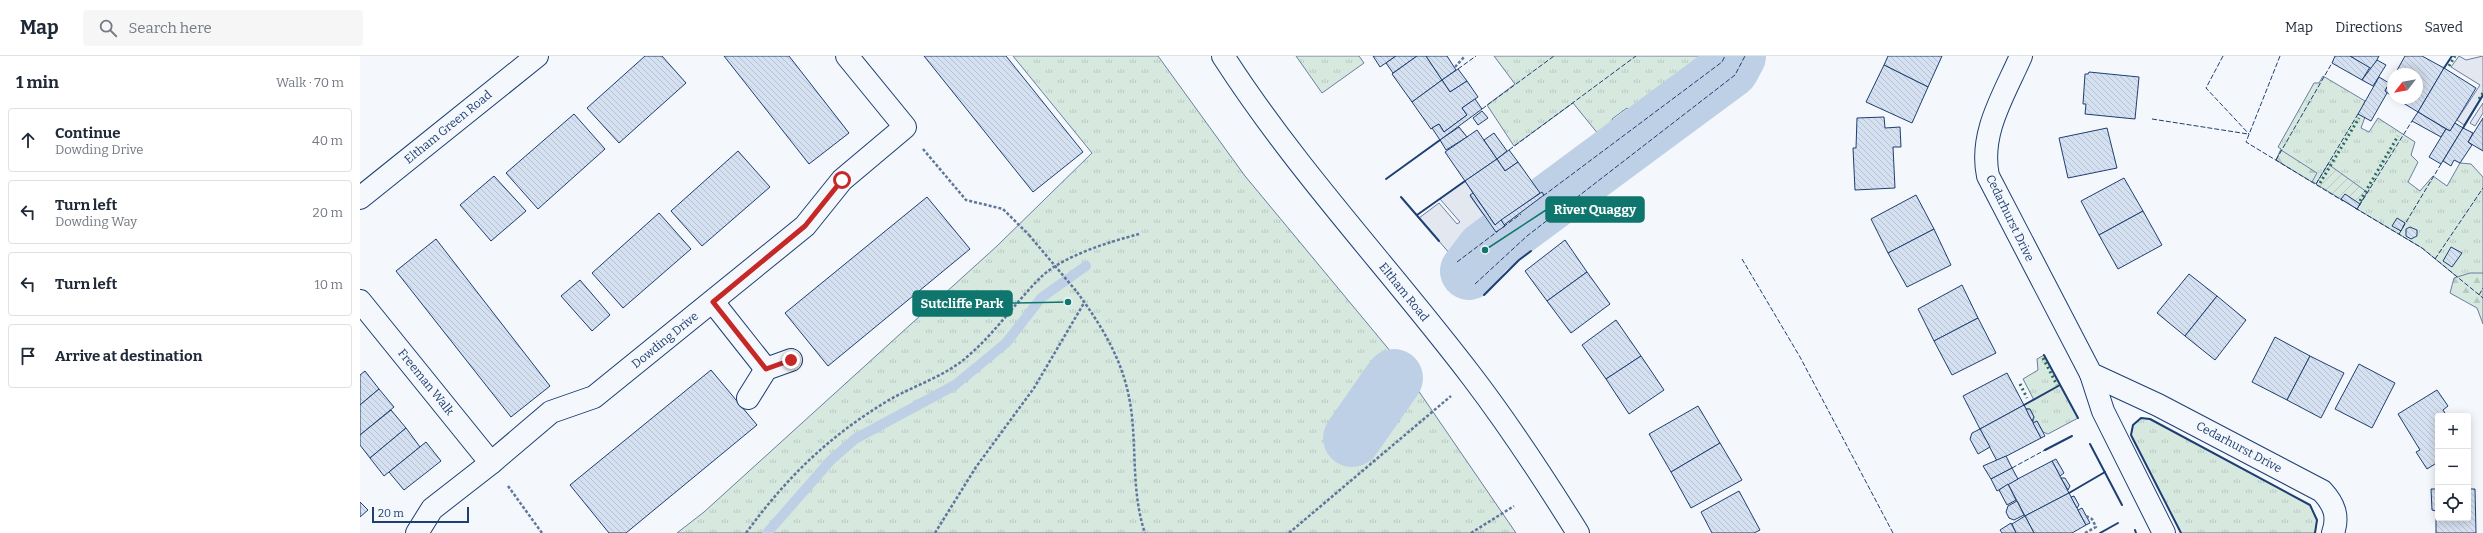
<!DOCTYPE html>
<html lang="en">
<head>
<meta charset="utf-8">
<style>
	body { margin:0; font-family:Bitter,serif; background:#f6f6f7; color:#1f2937 }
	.controls { position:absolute; right:12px; bottom:12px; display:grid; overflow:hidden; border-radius:4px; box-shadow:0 2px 10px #0003 }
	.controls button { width:36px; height:36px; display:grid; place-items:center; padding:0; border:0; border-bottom:1px solid #e0e1e3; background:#fff; color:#1f2937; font:20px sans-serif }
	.compass { position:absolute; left:2027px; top:12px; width:36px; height:36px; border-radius:50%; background:#fff; box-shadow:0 2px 10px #0003; rotate:239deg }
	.scale { position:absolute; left:12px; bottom:10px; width:97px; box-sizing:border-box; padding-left:4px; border:2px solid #1d3f73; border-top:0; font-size:11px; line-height:14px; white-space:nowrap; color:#1d3f73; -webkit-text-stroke:3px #f4f7fb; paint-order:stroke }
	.stop { position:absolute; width:12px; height:12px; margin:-9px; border:3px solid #c62828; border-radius:50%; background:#fff }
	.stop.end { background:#c62828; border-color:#fff; box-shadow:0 1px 4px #0008 }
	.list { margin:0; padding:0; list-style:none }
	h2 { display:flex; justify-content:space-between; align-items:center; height:52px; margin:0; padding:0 16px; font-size:17px }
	h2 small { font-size:13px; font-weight:400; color:#747a83 }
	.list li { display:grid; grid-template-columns:26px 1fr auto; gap:12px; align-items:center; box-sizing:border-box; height:64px; margin:0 8px 8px; padding:0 8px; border:1px solid #e0e1e3; border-radius:4px }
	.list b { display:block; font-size:15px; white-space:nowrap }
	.list p { margin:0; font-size:13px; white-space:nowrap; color:#747a83 }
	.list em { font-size:13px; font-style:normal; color:#747a83 }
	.icon { flex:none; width:22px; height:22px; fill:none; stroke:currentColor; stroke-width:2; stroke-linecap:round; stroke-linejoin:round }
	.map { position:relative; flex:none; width:2123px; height:477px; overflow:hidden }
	header { display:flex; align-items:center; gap:24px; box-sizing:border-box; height:56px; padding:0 20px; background:#fff; border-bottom:1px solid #e0e1e3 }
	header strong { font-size:19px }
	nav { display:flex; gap:22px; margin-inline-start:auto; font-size:14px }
	.search { width:280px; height:36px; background:#f6f6f7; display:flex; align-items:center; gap:10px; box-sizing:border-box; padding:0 14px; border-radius:4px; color:#747a83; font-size:15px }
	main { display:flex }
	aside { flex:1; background:#fff }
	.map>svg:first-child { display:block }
	.grass { fill:url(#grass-tufts); stroke:#687fa3 }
	.forest { fill:url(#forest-firs); stroke:#687fa3 }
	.garden { fill:url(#garden-furrows); stroke:#687fa3 }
	.parking { fill:#e3e8f0; stroke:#687fa3 }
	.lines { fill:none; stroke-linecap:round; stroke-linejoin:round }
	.stream { stroke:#bed0e5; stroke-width:10 }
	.river { stroke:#bed0e5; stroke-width:58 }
	.building { fill:url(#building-back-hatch); stroke:#1d3f73 }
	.minor-casing { stroke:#1d3f73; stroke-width:24 }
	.highway-casing { stroke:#1d3f73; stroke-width:24 }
	.path { stroke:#5e769c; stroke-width:2.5; stroke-dasharray:3 2; stroke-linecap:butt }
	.minor { stroke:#f4f7fb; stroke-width:22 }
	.highway { stroke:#f4f7fb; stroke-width:22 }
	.path-bridge { stroke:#5e769c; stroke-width:2.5; stroke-dasharray:3 2; stroke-linecap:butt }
	.hedge { stroke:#2c6c60; stroke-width:3; stroke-dasharray:2 3; stroke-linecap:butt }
	.fence { stroke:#1d3f73; stroke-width:1; stroke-dasharray:5 2; stroke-linecap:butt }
	.wall { stroke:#1d3f73; stroke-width:2 }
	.route { stroke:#c62828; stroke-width:5 }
	.labels { text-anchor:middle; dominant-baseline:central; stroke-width:3; stroke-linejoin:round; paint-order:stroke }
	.street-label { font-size:12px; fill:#1d3f73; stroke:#f4f7fb }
	.leader { fill:none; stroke:#0f766e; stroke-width:1.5 }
	.callout-dot { fill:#0f766e; stroke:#f4f7fb; stroke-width:1.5 }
	.callout { fill:#0f766e; stroke:#0f766e; stroke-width:1.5 }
	.callout-label { font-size:13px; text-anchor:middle; font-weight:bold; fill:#fff }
</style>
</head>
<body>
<header>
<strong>Map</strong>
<div class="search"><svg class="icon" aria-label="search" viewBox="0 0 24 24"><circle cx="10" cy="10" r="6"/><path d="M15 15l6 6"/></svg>Search here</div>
<nav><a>Map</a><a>Directions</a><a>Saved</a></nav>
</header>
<main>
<aside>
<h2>1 min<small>Walk · 70 m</small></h2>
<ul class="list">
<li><svg class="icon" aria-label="ahead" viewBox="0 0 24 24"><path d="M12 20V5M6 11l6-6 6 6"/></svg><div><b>Continue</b><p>Dowding Drive</p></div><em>40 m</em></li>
<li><svg class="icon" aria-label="left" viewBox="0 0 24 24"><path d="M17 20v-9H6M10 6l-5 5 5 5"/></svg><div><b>Turn left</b><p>Dowding Way</p></div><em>20 m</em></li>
<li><svg class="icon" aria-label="left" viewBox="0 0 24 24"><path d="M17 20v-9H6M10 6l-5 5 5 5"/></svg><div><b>Turn left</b></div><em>10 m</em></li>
<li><svg class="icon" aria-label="arrive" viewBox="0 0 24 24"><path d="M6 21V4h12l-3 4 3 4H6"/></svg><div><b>Arrive at destination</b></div></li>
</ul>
</aside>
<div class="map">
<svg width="2123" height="477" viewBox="0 0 2123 477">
	<defs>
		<pattern id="grass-tufts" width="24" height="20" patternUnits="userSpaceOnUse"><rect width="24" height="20" fill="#d7e8df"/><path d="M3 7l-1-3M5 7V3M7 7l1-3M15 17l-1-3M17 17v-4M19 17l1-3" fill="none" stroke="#b8c8c3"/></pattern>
		<pattern id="forest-firs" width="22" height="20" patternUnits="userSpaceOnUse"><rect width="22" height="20" fill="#d7e8df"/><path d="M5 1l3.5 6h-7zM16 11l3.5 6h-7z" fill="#b8c8c3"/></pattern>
		<pattern id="garden-furrows" width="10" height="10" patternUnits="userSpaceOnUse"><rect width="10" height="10" fill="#d7e8df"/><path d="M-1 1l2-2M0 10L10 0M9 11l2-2" fill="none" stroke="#b8c8c3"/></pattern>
		<pattern id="building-back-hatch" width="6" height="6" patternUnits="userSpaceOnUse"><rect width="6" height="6" fill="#d5e0f0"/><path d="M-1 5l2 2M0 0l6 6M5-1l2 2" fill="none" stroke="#b6c1d1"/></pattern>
	</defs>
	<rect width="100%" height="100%" fill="#f4f7fb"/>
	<g class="grass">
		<path d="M653,0H798L885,120L1036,302L1156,477H317L344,456L637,190L732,97Z"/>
		<path d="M936,0H999L1004,7L962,37Z"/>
		<path d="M1134,0H1365L1362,5L1202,126L1199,123L1276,63L1267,52L1252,63L1254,67L1239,79L1213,47L1154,90L1127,49L1155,28Z"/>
		<path d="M1963,20L2005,45L1999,58L2005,61L2001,72L2009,76L2018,62L2055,86L2051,99L2058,106L2048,126L2060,135L2073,120L2087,130L2100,107L2111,108L2123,121V232L2119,239L2062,192L1997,153L2007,136L1960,130L1916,104L1921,93L1918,91L1954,27H1959Z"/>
		<path d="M1684,299L1718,362L1688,378L1683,376L1677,365L1673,367L1674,361L1670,353H1666L1664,349L1674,344L1663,323L1678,314L1677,303Z"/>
		<path d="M1781,362L1790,363L1950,449L1957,464L1955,477H1821L1771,379L1773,369Z"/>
	</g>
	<g class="forest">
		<path d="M1921,94L1957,117L1952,126L1916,104Z"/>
		<path d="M2110,217H2123V268L2117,252L2090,237L2094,222Z"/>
	</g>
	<path class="garden" d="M1968,108L2007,136L1997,153L1956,128Z"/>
	<g class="parking">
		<path d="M2099,0L2106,4L2123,0V38L2104,69L2097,64L2120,29L2091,11Z"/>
		<path d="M2123,47V57L2115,70L2110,67Z"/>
		<path d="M1105,125L1113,137L1110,140L1136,176L1097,206L1059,162L1079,147L1097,168L1100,166L1080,143Z"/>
	</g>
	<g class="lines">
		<path class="stream" d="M407,477L471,404L495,383L595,329L646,287L681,242L726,210"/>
		<g class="river">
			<path d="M1109,215L1125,194L1370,13L1377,0"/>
			<path d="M992,382L1034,322"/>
		</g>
	</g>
	<g class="building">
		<path d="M285,0H302L326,27L259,87L227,52Z"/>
		<path d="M364,0H429L489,77L449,108Z"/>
		<path d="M564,0H646L723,96L673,136Z"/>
		<path d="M1013,0H1036L1020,11Z"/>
		<path d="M1036,0H1057L1033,17L1026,7Z"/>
		<path d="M1057,0H1066L1082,24L1052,46L1032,18Z"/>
		<path d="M1066,0H1087L1096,14L1082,24Z"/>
		<path d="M1528,0H1582L1568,31L1524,9Z"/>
		<path d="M1975,0H1990L2010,11L2002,24L1972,7Z"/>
		<path d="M1990,0H2019L2012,13Z"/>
		<path d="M2045,0H2062L2084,12L2058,56L2035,42H2057V18H2035Z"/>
		<path d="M2017,4L2026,9L2013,30L2002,24Z"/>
		<path d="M1524,9L1568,31L1552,67L1506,46Z"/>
		<path d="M2084,12L2116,32L2090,75L2058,56Z"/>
		<path d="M1098,13L1107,25L1090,36L1082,24Z"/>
		<path d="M1729,16L1779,21L1775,63L1725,58L1726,48H1723L1725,18H1728Z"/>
		<path d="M2019,21L2029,27L2025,35L2027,37L2011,65L1998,58Z"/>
		<path d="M2033,21V41L2025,35Z"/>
		<path d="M1082,24L1090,36L1107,25L1118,41L1102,52L1107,59L1084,76L1079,68L1071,73L1052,46Z"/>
		<path d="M1115,43L1122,53L1080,84L1072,72L1079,68L1084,76L1107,59L1102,52Z"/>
		<path d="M1122,55L1128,62L1118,69L1113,62Z"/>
		<path d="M2058,56L2086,73L2081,81L2052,65Z"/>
		<path d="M214,58L245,93L178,153L146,117Z"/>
		<path d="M1524,61L1525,72L1540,71L1541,91H1533L1535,132L1495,134L1493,92H1496L1497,62Z"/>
		<path d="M2123,62V95L2108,86Z"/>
		<path d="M2095,67L2103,72L2081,108L2069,101L2086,73L2090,75Z"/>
		<path d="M1099,71L1107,81L1086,94L1080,84Z"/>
		<path d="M1747,72L1757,112L1708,122L1699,82Z"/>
		<path d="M2103,72L2113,77L2108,86L2112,89L2100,107L2094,104L2091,110L2083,105Z"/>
		<path d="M1117,74L1137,103L1105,125L1085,96Z"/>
		<path d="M1134,77L1147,95L1137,103L1124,84Z"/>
		<path d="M1149,94L1158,106L1145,115L1137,103Z"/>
		<path d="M378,95L410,131L342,190L311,155Z"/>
		<path d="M1137,103L1145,115L1158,106L1180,137L1135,169L1105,125Z"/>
		<path d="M134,120L166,155L131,185L100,149Z"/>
		<path d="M1764,122L1783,155L1739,179L1721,145Z"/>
		<path d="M1182,136L1184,139L1144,169L1141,164Z"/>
		<path d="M1113,137L1135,169L1141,164L1145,170L1136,176L1110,139Z"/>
		<path d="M1985,138L2000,148L1997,153L1981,143Z"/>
		<path d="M1556,139L1574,173L1528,197L1511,163Z"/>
		<path d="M567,141L610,193L468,310L425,257Z"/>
		<path d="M1783,155L1802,189L1758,213L1739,179Z"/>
		<path d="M299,157L331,193L263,252L232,217Z"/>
		<path d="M2037,162L2045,167L2041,175L2032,170Z"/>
		<path d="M2050,171L2057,174V180L2051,183L2046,180V173Z"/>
		<path d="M1574,173L1591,209L1547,231L1528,197Z"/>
		<path d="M76,183L190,330L151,361L36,215Z"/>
		<path d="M1205,184L1227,216L1187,245L1165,215Z"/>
		<path d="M2091,191L2102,197L2092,211L2083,205Z"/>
		<path d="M1227,216L1250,248L1211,277L1187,245Z"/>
		<path d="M1829,218L1857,240L1825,280L1797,257Z"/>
		<path d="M220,224L250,259L232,275L201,240Z"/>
		<path d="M1602,229L1618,262L1574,285L1558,253Z"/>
		<path d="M1857,240L1886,264L1855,304L1825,280Z"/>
		<path d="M1618,262L1636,297L1592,319L1574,285Z"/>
		<path d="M1256,264L1281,300L1246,323L1222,289Z"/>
		<path d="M1915,281L1950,300L1927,344L1892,326Z"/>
		<path d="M1281,300L1304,334L1269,358L1246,323Z"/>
		<path d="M1950,300L1984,317L1961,362L1927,344Z"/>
		<path d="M1999,308L2035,327L2012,372L1975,353Z"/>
		<path d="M351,314L397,369L266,477H249L210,429Z"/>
		<path d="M5,315L19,333L0,349V319Z"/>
		<path d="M1647,317L1664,349L1620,373L1603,340Z"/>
		<path d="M19,333L34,351L0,379V349Z"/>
		<path d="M2077,334L2088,350L2083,354L2087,360H2078V406L2067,413L2056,396L2060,394L2038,358Z"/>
		<path d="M1664,349L1681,382L1637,405L1620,373Z"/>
		<path d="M1338,350L1360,387L1311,416L1289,378Z"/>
		<path d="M1666,353H1670L1674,361L1672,365Z"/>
		<path d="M31,354L46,372L10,402L0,389V379Z"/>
		<path d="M1677,365L1685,380L1681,382L1673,367Z"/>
		<path d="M46,372L60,391L24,420L10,402Z"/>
		<path d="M1620,373L1630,391L1618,398L1610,383L1612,377Z"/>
		<path d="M66,386L81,405L44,434L29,416Z"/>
		<path d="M1360,387L1382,424L1331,452L1311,416Z"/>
		<path d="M1646,400L1652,412L1631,423L1623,410Z"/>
		<path d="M1696,403L1704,417L1700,420L1692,405Z"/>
		<path d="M1692,405L1709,437L1665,460L1648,428Z"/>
		<path d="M1652,412L1658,423L1637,435L1631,423Z"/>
		<path d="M1701,422H1705L1710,430L1708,434Z"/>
		<path d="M1648,428L1656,444L1647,449L1639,434Z"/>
		<path d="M2071,433H2078V462H2108V433H2115L2116,477H2076V455L2072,454Z"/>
		<path d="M1379,435L1400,474L1394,477H1352L1341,456Z"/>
		<path d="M1709,437L1726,469L1712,477H1674L1665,460Z"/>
		<path d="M1714,440L1719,449L1717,452L1711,441Z"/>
		<path d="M1657,445L1664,459L1654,464L1649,462L1646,456L1648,450Z"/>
		<path d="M0,446L8,454L0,461Z"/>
		<path d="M1722,452L1730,467L1726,469L1718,454Z"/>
		<path d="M1665,460L1674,477H1656L1652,468Z"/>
		<path d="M1651,467L1656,477H1642L1640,474Z"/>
	</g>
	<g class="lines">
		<g class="minor-casing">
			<g id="minor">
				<path d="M1661,0C1644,39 1619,77 1628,120L1731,318L1798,349L1962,435C1974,448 1979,460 1973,477"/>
				<path d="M0,142L177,0"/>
				<path d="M0,245L131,407"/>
				<path d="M353,246L406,313"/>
				<path d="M1731,318L1743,355L1804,477"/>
				<path d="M388,342L406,313L431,304"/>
				<path d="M57,477L72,453L131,407L191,356L234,341L445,170L482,124L545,71L487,0"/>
			</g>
		</g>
		<g class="highway-casing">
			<path id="highway" d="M863,0C937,115 1031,214 1113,322C1151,372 1185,424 1218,477"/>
		</g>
		<g class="path">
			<path d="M1095,11L1105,0"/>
			<path d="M563,93L606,144L643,153L669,179"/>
			<path d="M717,236C741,269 761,301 769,341C778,386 770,433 785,477"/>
			<path d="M148,430L182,477"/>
			<path d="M386,477C427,421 469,380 529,344C555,329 586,320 608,300C635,277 655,247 680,222C702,200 749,186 779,178"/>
			<path d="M575,477L616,411L674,332L724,247"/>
			<path d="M929,477L1091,340"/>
			<path d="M1111,477L1154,450"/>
			<path d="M1725,477L1736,471L1732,463L1726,460"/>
		</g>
		<use href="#minor" class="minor"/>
		<use href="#highway" class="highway"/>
		<path class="path-bridge" d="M669,179L717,236"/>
		<g class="hedge">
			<path d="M2089,10L2095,0"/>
			<path d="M2119,43L2123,37"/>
			<path d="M1960,127L1999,62"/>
			<path d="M2000,145L2038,80"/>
			<path d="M1683,302L1697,329"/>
			<path d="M1660,328L1667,342"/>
		</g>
		<g class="fence">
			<path d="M1863,0L1846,32L1889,78"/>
			<path d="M1920,0L1886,86L1983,145"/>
			<path d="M1098,13L1116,0"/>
			<path d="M1122,53L1194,0"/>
			<path d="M1792,63L1888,78"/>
			<path d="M1149,94L1276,0"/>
			<path d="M1916,104L1972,7"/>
			<path d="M1956,128L1998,58"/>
			<path d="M1183,140L1362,6L1365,0"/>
			<path d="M1999,150L2052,65"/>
			<path d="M1995,152L2062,192L2123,242"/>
			<path d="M1143,171L1161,158"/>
			<path d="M2039,178L2081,108"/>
			<path d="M1382,203L1440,301L1533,477"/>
			<path d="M2075,203L2123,132"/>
			<path d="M1097,206L1138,175"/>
			<path d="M1115,228L1167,180L1375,19L1385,0"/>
			<path d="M2119,239L2123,232"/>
			<path d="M1652,412L1685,394"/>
		</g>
		<g class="wall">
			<path d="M2084,12L2092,0"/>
			<path d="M2103,72L2123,39"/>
			<path d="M1026,123L1080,84"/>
			<path d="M1041,141L1079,185"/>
			<path d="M1057,159L1105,125"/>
			<path d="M1124,239L1159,204L1171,195"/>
			<path d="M1684,299L1718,362"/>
			<path d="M1664,349L1700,329"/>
			<path d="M1730,388L1762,449"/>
			<path d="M1685,394L1712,380"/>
			<path d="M1709,437L1745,416"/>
			<path d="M1775,474L1776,477"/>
			<path d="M1740,477L1758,467"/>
			<path d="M1821,477L1771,379L1773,369L1781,362L1790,363L1950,449L1957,464L1955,477"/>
		</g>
	</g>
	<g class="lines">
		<path class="route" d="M431,304L406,313L353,246L445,170L482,124"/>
	</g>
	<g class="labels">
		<g class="street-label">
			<text transform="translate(88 71) rotate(-39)">Eltham Green Road</text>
			<text transform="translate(1650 162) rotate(64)">Cedarhurst Drive</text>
			<text transform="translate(1044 236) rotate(51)">Eltham Road</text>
			<text transform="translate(305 284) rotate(-39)">Dowding Drive</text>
			<text transform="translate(66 326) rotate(51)">Freeman Walk</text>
			<text transform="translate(1879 391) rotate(28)">Cedarhurst Drive</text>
		</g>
	</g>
	<path class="leader" d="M1125 194L1186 154M708 246L652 247"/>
	<g class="callout-dot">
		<circle cx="1125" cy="194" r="4"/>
		<circle cx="708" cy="246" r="4"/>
	</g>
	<g class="callout">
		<rect x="1186" y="141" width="98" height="25" rx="4"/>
		<rect x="553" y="235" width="99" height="25" rx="4"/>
	</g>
	<g class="callout-label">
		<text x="1235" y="158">River Quaggy</text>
		<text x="602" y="252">Sutcliffe Park</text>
	</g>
</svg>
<div class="controls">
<button>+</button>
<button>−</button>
<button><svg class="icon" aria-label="locate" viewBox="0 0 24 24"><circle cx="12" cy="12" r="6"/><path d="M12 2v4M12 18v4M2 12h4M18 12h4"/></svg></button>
</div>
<svg class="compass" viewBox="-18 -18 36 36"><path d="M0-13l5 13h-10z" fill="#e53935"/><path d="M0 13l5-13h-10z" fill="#747a83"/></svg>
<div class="scale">20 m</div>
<div class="stop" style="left:482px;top:124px"></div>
<div class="stop end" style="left:431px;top:304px"></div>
</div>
</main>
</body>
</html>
